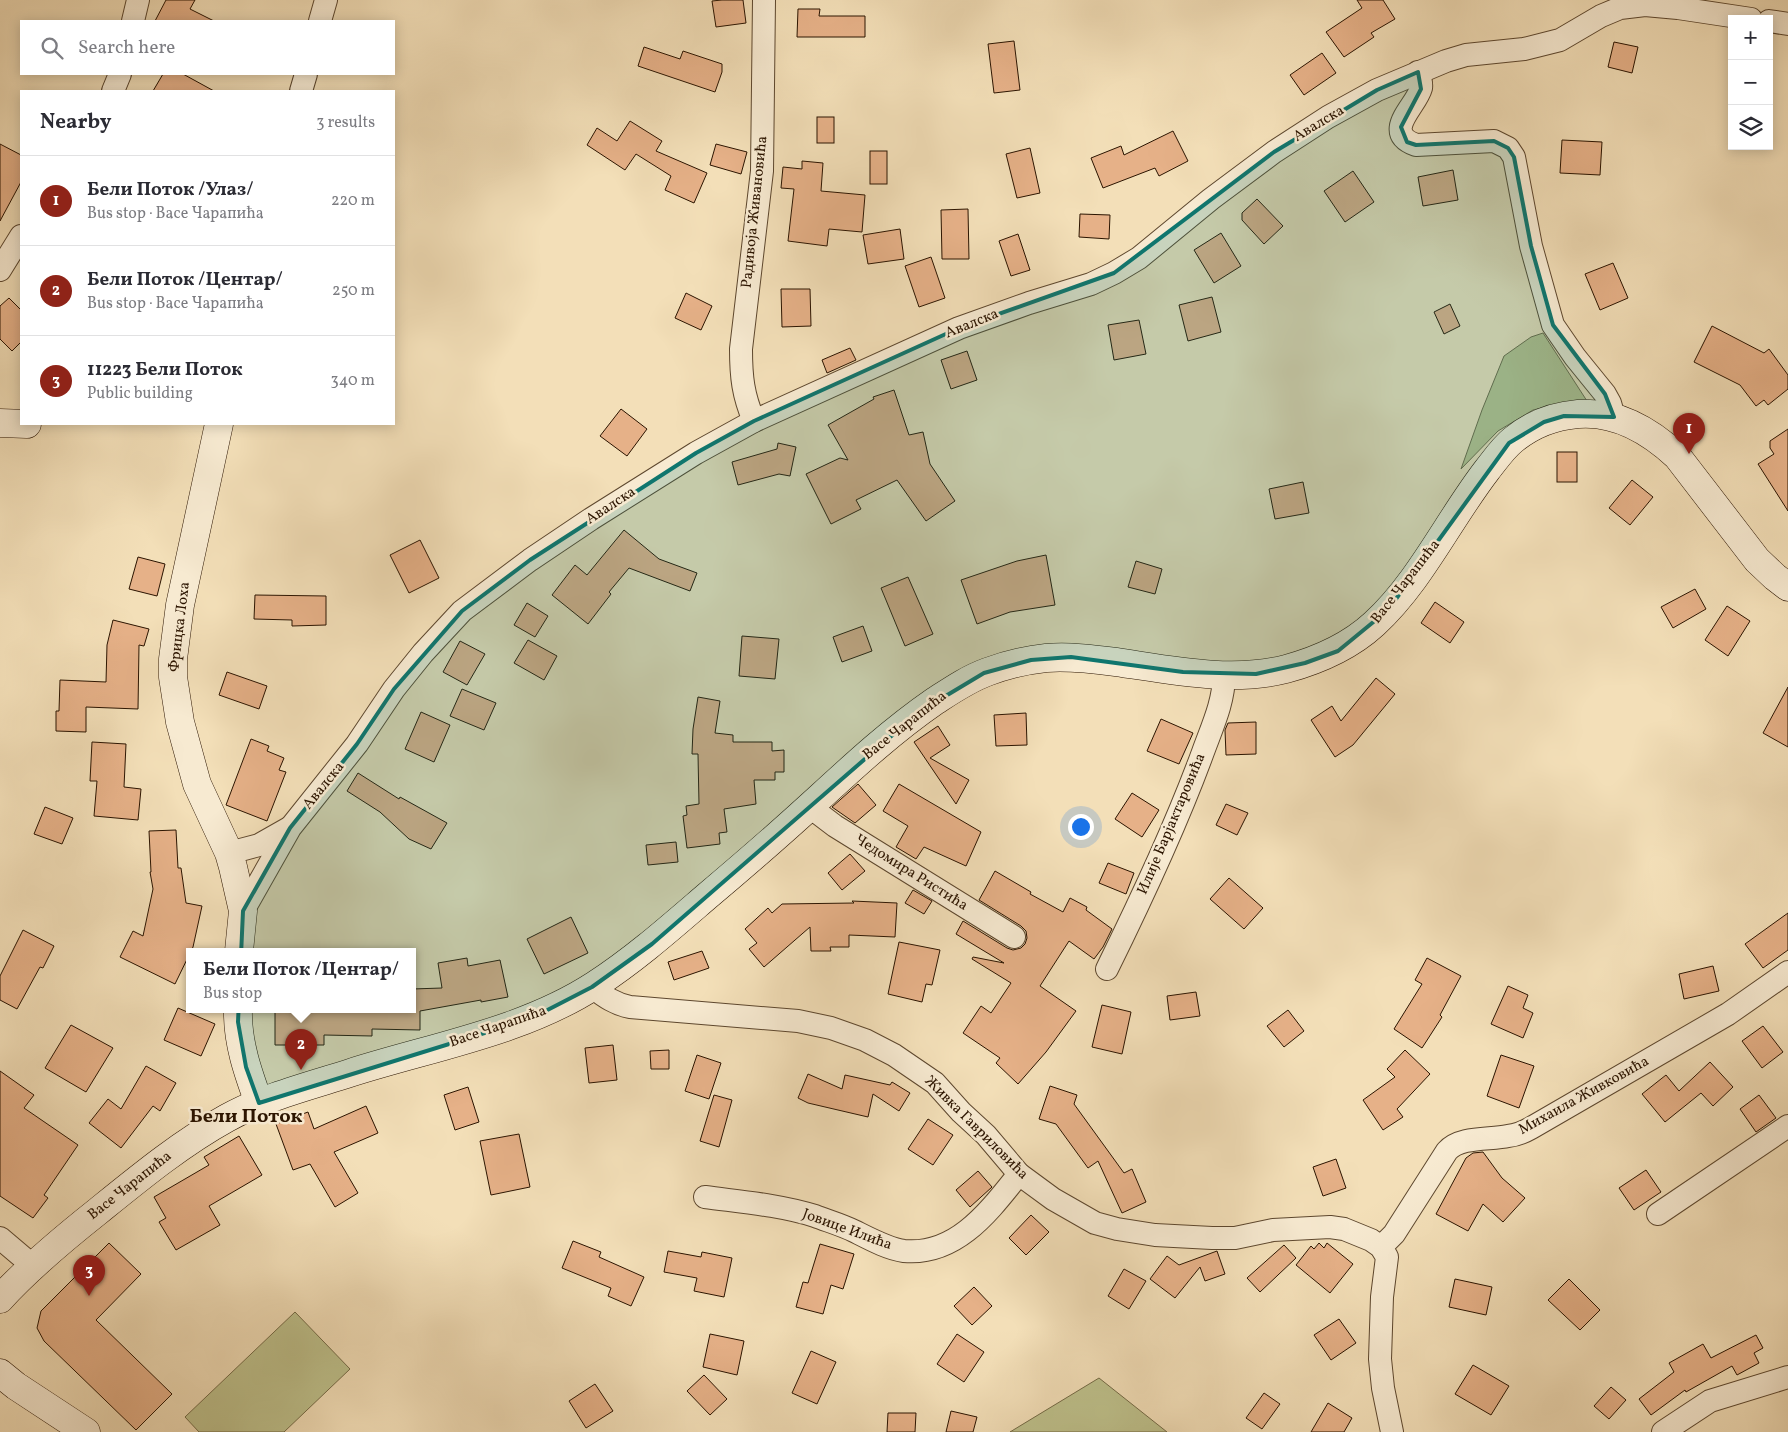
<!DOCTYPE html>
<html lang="en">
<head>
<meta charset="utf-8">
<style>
	body { margin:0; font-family:Vollkorn,serif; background:#f2f2f3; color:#2b2b33 }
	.controls { position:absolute; right:15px; top:15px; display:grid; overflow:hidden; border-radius:0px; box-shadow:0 2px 12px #0003 }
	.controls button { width:45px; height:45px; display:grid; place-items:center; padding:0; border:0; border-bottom:1px solid #e1e1e2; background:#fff; color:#2b2b33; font:25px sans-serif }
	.you { position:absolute; left:1080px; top:826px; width:18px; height:18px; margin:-12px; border:4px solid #fff; border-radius:50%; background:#1a73e8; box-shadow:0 0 0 8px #1a73e833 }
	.badge { display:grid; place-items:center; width:32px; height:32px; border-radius:50%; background:#8f2418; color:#fff; font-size:16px; font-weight:700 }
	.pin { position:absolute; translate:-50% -41px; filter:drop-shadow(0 1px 2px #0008) }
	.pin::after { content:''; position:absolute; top:26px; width:18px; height:15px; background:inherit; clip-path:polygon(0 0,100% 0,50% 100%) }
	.popup { position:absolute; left:186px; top:948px; width:230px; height:65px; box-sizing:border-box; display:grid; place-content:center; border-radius:0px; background:#fff; filter:drop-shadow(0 1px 4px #0005); font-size:16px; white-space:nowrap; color:#7c7c81 }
	.popup b { font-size:19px; color:#2b2b33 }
	.popup::after { content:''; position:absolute; left:50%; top:100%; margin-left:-10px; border:10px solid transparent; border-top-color:#fff }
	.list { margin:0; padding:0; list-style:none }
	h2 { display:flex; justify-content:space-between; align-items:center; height:65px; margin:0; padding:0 20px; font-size:21px }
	h2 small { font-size:16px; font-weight:400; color:#7c7c81 }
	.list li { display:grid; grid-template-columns:32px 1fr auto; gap:15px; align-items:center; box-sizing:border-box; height:90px; padding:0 20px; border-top:1px solid #e1e1e2 }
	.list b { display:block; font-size:19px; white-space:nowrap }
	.list p { margin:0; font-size:16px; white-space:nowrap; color:#7c7c81 }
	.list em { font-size:16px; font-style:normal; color:#7c7c81 }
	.icon { flex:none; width:28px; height:28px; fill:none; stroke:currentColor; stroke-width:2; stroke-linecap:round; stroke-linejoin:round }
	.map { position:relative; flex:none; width:1788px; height:1432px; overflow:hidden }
	.search { position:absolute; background:#fff; box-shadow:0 2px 12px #0003; left:20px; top:20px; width:375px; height:55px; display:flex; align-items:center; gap:12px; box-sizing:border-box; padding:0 18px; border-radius:0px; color:#7c7c81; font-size:19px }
	.panel { position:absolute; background:#fff; box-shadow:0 2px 12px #0003; left:20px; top:90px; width:375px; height:335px; border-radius:0px }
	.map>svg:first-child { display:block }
	.green { fill:#bec18c; stroke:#746a46 }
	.building { fill:#e6b188; stroke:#2b1400 }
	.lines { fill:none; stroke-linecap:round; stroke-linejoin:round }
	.street-casing { stroke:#5d472e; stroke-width:24 }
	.secondary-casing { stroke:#2b1400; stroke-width:29 }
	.street { stroke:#f7ead1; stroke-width:22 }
	.secondary { stroke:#f7ead1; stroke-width:28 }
	.marked { fill:#0f766e; fill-opacity:0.2; stroke:#0f766e; stroke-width:4; stroke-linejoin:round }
	.labels { text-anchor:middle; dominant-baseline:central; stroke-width:5; stroke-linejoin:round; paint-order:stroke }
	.street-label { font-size:15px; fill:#2b1400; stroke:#f7ead1 }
	.district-label { font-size:20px; font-weight:bold; fill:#2b1400; stroke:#f7ead1 }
</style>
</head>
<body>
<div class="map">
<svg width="1788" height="1432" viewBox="0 0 1788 1432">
	<rect width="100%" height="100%" fill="#f3dfb8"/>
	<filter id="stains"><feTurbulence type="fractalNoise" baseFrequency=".004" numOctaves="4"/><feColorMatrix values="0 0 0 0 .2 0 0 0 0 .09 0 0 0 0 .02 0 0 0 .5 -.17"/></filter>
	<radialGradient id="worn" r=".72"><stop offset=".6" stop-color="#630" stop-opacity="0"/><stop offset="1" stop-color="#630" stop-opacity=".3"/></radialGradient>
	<g class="green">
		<path d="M1543,333L1587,401L1569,402L1533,410L1498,431L1461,469L1482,410L1504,356L1531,337Z"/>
		<path d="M295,1312L350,1369L284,1432H199L185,1417Z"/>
		<path d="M1099,1378L1167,1432H1010Z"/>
	</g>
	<g class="building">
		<path d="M166,0H195L190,9L214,21H155Z"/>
		<path d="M722,0H743L746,23L716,27L712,1Z"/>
		<path d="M1357,0H1383L1395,19L1371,33L1374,37L1344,57L1326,32L1362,8Z"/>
		<path d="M798,9H820L819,16H865V37H797Z"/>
		<path d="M1014,41L1020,90L994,93L988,44Z"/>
		<path d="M1614,42L1638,47L1632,73L1608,67Z"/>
		<path d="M644,47L680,59L683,51L722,64V72L715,92L638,66Z"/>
		<path d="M1322,53L1336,73L1304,95L1290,75Z"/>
		<path d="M163,74H183L214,91H153Z"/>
		<rect x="817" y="117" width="17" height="26"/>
		<path d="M630,121L662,141L656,151L707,173L694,203L665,190L671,176L636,154L625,170L587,145L597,128L617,141Z"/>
		<path d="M1173,131L1188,161L1159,176L1155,168L1103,188L1091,158L1121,146L1124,155Z"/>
		<path d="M1562,140L1602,142L1600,175L1560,173Z"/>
		<path d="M0,144L21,155V182L0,221Z"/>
		<path d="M716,144L747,152L741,174L710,165Z"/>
		<path d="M1030,148L1040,193L1017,198L1006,154Z"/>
		<rect x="870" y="151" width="17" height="33"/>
		<path d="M802,161L823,163L821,191L865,195L862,232L829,229L827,246L788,241L794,189L781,188L783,167L802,169Z"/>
		<path d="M1453,170L1458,200L1423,206L1418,177Z"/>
		<path d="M1353,171L1374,202L1345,222L1324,191Z"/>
		<path d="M1257,199L1283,226L1264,244L1242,220V213Z"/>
		<path d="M968,209L969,259H942L941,210Z"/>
		<path d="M1080,214L1110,215L1109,239L1079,237Z"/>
		<path d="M900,229L904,259L868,264L863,235Z"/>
		<path d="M1221,233L1241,266L1214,283L1194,250Z"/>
		<path d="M1018,234L1030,270L1011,276L999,241Z"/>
		<path d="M931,257L945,298L919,307L905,266Z"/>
		<path d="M1613,263L1628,298L1600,310L1585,274Z"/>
		<path d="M781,289H810L811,326L782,327Z"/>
		<path d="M686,293L712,306L701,330L675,318Z"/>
		<path d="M1212,297L1221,332L1188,341L1179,305Z"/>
		<path d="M9,298L21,310V342L12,351L0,339V306Z"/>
		<path d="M1450,304L1460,326L1444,334L1434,312Z"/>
		<path d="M1139,320L1146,354L1114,360L1108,325Z"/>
		<path d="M1712,326L1764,353L1769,349L1788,375V389L1768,405L1764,400L1756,406L1740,385L1694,362Z"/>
		<path d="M850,348L856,360L827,373L822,360Z"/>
		<path d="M967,351L977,380L951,389L941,360Z"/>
		<path d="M894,390L909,435L923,432L930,464L955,501L926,521L897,480L856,500L861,509L831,524L806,474L840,458L848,460L828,425L874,399L873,397Z"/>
		<path d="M621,409L647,429L627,456L600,436Z"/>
		<path d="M1788,429V511L1758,464L1774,454L1770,448V441Z"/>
		<path d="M778,443L796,447L790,476L779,474L738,485L732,462L777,449Z"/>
		<rect x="1557" y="452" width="20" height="30"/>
		<path d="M1632,480L1653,497L1630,525L1609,508Z"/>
		<path d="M1303,482L1309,513L1275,519L1269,489Z"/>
		<path d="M624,530L659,559L697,573L690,591L629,568L609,592L611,594L588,624L552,595L575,565L587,575Z"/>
		<path d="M420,540L439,578L409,593L390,555Z"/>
		<path d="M1046,555L1055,605L1010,612L977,624L961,580L1017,561Z"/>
		<path d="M138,557L165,564L157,596L129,589Z"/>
		<path d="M1136,561L1162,569L1155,594L1128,587Z"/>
		<path d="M908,577L933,634L905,646L881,588Z"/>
		<path d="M1695,589L1706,609L1673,628L1661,607Z"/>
		<path d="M255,595L326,596V625L292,626V620L254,619Z"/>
		<path d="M1435,602L1464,622L1450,643L1421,623Z"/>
		<path d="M527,603L548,616L535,637L514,625Z"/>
		<path d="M1727,606L1750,621L1728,656L1705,640Z"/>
		<path d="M113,620L149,629L144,646L139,645L138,709L86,707V732L56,731V711H59L60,680L106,682L107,645Z"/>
		<path d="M863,626L872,651L842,662L833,637Z"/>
		<path d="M742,636L779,639L775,679L739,676Z"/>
		<path d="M528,640L557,656L544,680L514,663Z"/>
		<path d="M460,641L485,654L467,685L443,672Z"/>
		<path d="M227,672L267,686L259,709L219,695Z"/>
		<path d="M1376,678L1395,694L1353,745L1335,757L1311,720L1332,706L1341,721Z"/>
		<path d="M1788,687V747L1763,733Z"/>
		<path d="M462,689L496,703L484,730L450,716Z"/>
		<path d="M698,697L720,701L715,733L733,735V742H772V751L784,750V772H775V780H754L756,804L724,809L727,832L719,833L720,844L687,848L683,816L687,815L686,806L699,804L698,754H692L693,729Z"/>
		<path d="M421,712L450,725L434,762L405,749Z"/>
		<path d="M1026,713L1027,745L996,746L994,715Z"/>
		<path d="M1161,719L1193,733L1179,764L1147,751Z"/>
		<path d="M1256,722V754L1226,755L1225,730L1228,723Z"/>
		<path d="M938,726L950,745L930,758L969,780L956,804L914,742Z"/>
		<path d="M251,739L269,746L267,751L284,758L279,770L286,772L267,821L226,805Z"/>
		<path d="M92,742L126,744L124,787L141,789L138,820L94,816L97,781H90Z"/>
		<path d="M358,773L399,799L400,797L447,823L431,849L409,839L380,812L347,791Z"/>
		<path d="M858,784L876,805L855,823L832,807Z"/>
		<path d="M899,784L981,832L966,866L924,847L916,859L896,847L908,826L883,811Z"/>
		<path d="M1132,793L1159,810L1142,837L1115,819Z"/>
		<path d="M1226,804L1248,813L1237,835L1216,825Z"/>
		<path d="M45,807L73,818L62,844L34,834Z"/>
		<path d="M176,830L178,868H181L186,903L202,906L193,947L175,984L120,957L133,931L143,936L153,889L150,872H151L149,831Z"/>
		<path d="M676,842L678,862L648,865L646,845Z"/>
		<path d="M850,854L865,871L842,890L828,873Z"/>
		<path d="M1108,863L1134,873L1126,894L1099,883Z"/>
		<path d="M995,871L1031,892L1030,894L1063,912L1070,898L1087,907L1086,910L1112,929L1103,947L1094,959L1069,941L1040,986L1076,1011L1046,1052L1018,1084L996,1063L1000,1058L963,1033L981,1006L991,1013L1011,983L972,959L973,957L1004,963L956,934L963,921L1007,948L1013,950L1021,948L1025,944L1027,938L1026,931L1021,926L979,900Z"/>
		<path d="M1229,878L1263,908L1244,929L1210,899Z"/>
		<path d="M913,890L932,901L924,914L905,903Z"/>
		<path d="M852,901L897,903L895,937L849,935V947H830L831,951H811L810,927L764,967L749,949L757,943L745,929L768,908L772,913L782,904L854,903Z"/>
		<path d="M1788,913V950L1763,968L1745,944Z"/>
		<path d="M571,917L588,953L544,974L527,939Z"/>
		<path d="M23,930L54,946L43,968L40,967L17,1009L0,1000V976Z"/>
		<path d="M899,942L940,950L932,985L926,984L922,1002L888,994Z"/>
		<path d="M702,951L709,968L674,980L668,962Z"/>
		<path d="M467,958L468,966L500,960L508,997L481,1002V1000L420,1011V1030L372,1029V1036L324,1035V1045H275V1009L344,1011V1009H412V989L442,988L438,963Z"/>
		<path d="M1427,958L1461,976L1440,1015L1442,1017L1422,1048L1394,1029L1422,984L1415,980Z"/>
		<path d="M1713,966L1719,991L1684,999L1679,974Z"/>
		<path d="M1508,986L1528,995L1523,1008L1533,1013L1523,1038L1491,1024Z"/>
		<path d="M1196,992L1200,1016L1170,1020L1167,996Z"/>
		<path d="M1102,1005L1131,1012L1122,1054L1092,1047Z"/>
		<path d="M178,1008L215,1024L201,1056L164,1040Z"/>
		<path d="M1288,1010L1304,1031L1284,1047L1267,1026Z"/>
		<path d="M71,1025L113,1048L86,1092L45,1068Z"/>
		<path d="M1763,1026L1783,1052L1762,1068L1742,1041Z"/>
		<path d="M613,1045L617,1080L589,1083L585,1048Z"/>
		<path d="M669,1050V1069H651L650,1051Z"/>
		<path d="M1405,1050L1430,1074L1397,1109L1403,1117L1383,1130L1363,1100L1395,1077L1387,1069Z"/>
		<path d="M697,1055L721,1063L709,1099L685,1091Z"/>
		<path d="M1501,1055L1534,1066L1519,1108L1487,1096Z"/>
		<path d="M1710,1062L1733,1087L1713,1106L1701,1093L1665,1122L1642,1094L1666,1075L1679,1091Z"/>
		<path d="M146,1066L176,1083L160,1111L153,1106L121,1148L89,1123L108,1099L121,1109Z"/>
		<path d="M0,1071L34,1095L24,1108L78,1145L44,1195L48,1198L33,1218L0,1196Z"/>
		<path d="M808,1074L842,1089L845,1075L890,1085L892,1082L910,1093L899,1111L873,1094L868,1117L808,1103L798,1098Z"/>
		<path d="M1050,1086L1077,1095L1074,1104L1124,1173L1132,1169L1146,1202L1122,1213L1098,1161L1088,1168L1056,1124L1039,1119Z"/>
		<path d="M468,1087L479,1122L455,1130L444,1095Z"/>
		<path d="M714,1095L732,1100L719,1147L700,1141Z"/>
		<path d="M1759,1095L1776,1118L1756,1132L1740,1109Z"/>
		<path d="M366,1106L378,1133L334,1152L358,1193L335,1207L310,1164L293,1170L276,1124L308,1112L314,1129Z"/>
		<path d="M928,1119L953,1135L933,1165L908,1149Z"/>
		<path d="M519,1134L530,1187L491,1195L480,1141Z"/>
		<path d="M239,1136L262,1175L209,1206L220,1225L176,1250L159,1222L166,1218L154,1197L209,1165L204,1157Z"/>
		<path d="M1483,1152L1502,1178L1525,1198L1503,1222L1483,1204L1468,1231L1436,1214L1466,1158L1473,1153Z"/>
		<path d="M1336,1159L1346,1188L1323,1196L1313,1167Z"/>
		<path d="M1646,1170L1661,1192L1634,1210L1619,1188Z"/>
		<path d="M978,1171L992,1187L970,1207L956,1190Z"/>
		<path d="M1031,1215L1049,1232L1026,1255L1009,1238Z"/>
		<path d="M573,1241L601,1252L599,1257L644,1277L631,1306L608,1296L611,1288L562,1268Z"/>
		<path d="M109,1243L141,1274L96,1320L172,1394L136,1430L44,1341L37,1328L41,1311Z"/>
		<path d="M1319,1243L1324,1248L1327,1243L1353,1264L1330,1293L1296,1265L1311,1246L1314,1249Z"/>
		<path d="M820,1244L854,1254L843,1289L831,1285L823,1314L796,1307L803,1282L808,1283Z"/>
		<path d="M1284,1245L1296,1258L1260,1292L1247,1278Z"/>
		<path d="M668,1251L701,1257L702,1252L732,1258L724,1297L694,1291L697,1278L664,1272Z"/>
		<path d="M1217,1251L1225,1274L1205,1281L1200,1267L1175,1298L1150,1279L1167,1256L1179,1265Z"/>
		<path d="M1124,1269L1146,1281L1129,1309L1108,1296Z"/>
		<path d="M1455,1279L1492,1287L1486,1315L1449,1307Z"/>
		<path d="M1569,1279L1600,1310L1580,1330L1548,1300Z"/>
		<path d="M974,1287L992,1306L972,1325L954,1306Z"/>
		<path d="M1339,1319L1356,1343L1331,1360L1314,1335Z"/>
		<path d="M710,1334L744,1341L737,1375L703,1367Z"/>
		<path d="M957,1334L984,1352L964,1382L937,1364Z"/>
		<path d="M1756,1335L1763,1348L1754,1353L1759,1363L1737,1375L1732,1366L1686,1392L1685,1390L1651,1415L1639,1399L1674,1372L1669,1363L1703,1344L1711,1358Z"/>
		<path d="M811,1351L836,1362L817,1404L792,1393Z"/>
		<path d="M1473,1365L1509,1386L1491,1415L1455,1394Z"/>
		<path d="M704,1375L727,1399L710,1415L687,1391Z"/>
		<path d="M595,1384L613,1411L586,1428L569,1401Z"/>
		<path d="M1611,1387L1626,1400L1609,1419L1594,1406Z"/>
		<path d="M1264,1393L1280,1404L1262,1429L1246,1418Z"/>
		<path d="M1328,1403L1352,1418L1344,1432H1311Z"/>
		<path d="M951,1411L977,1417L973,1432H946Z"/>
		<path d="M888,1413H916L915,1432H887Z"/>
	</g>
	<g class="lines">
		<g class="street-casing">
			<g id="street">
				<path d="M133,21L138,0"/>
				<path d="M320,21L326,0"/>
				<path d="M1769,21L1788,24"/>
				<path d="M1418,72C1420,77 1422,82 1421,88C1416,107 1381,132 1416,145L1494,141L1508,148L1514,157L1531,246L1553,325L1575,357L1605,394L1610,403L1614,417"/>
				<path d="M113,91L120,74"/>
				<path d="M301,91L306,74"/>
				<path d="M0,270L21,236"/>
				<path d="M754,421C743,395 741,377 741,349L762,171L764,0"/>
				<path d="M810,807L835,826L1014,937"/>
				<path d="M229,853L259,845L289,828"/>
				<path d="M243,911L290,828L357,744L394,689L423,653L462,611L530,560L591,519L696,453L754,421L959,328L1029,303L1091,284L1114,273L1139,258L1211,199L1274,152L1328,117L1377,90L1446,61L1466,55L1524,49L1560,40L1601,16L1620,8L1645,5L1678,8L1751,19"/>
				<path d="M1107,969C1142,898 1176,826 1203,752C1212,727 1224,702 1224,675"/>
				<path d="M592,987C605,997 615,1004 630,1007L798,1021L831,1028L865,1040L894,1055L935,1083L961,1112L986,1135L1019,1174L1053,1199L1095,1223L1117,1229L1155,1235L1212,1238H1235L1273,1230L1330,1227L1344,1229L1371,1240L1381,1247L1387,1257L1382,1297L1380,1359L1383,1388L1392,1432"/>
				<path d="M705,1197C742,1202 780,1205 815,1216C828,1221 842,1225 854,1231C868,1238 888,1249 904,1251C957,1256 990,1210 1019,1174"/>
				<path d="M1658,1214L1788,1126"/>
				<path d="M0,1238L33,1266"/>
				<path d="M1381,1247L1394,1234L1447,1151C1460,1136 1490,1140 1508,1136C1517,1135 1524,1132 1531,1128L1728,1014L1788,972"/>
				<path d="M1663,1432L1710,1401L1788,1377"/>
			</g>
		</g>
		<g class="secondary-casing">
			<g id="secondary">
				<path d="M0,423L27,424"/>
				<path d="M219,424L180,605L173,659V677L180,722L197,784L229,853L233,867L243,911L239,951"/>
				<path d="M238,1009C237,1042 248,1073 259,1103"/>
				<path d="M0,1299C29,1267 63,1239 97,1212C139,1178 180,1144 227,1118C265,1097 309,1086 350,1073C431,1047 523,1032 595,985C635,959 670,928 706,897C744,865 782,832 819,798C856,764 893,730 935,701C952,690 968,679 987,672C1006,665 1026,660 1046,658C1069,656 1093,659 1116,662C1171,670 1231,683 1286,669C1319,660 1349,647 1374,624C1420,582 1449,519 1487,470C1495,460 1503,448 1513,440C1531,425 1554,416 1578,414C1616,411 1649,430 1677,456L1757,560L1775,577L1788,587"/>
				<path d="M0,1373L16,1386L86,1432"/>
			</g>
		</g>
		<use href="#street" class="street"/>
		<use href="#secondary" class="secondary"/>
	</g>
	<path class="marked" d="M1418,72L1421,89L1401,127L1407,142L1416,145L1494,141L1508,148L1514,157L1531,246L1553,325L1605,394L1614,417L1564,416L1544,422L1509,443L1388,610L1338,651L1305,663L1256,674L1183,672L1071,657L1031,660L984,673L919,712L652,944L592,987L530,1019L259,1103L246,1067L238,1022L243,911L290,828L357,744L394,689L462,611L530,560L696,453L754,421L959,328L1114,273L1274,152L1377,90Z"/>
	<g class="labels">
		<g class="street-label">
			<text transform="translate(1319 124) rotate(-31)">Авалска</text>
			<text transform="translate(755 212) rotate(-84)">Радивоја Живановића</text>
			<text transform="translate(972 324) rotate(-22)">Авалска</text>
			<text transform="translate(611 506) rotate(-33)">Авалска</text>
			<text transform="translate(1406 582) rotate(-52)">Васе Чарапића</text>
			<text transform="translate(180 627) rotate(-83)">Фрицка Лоха</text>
			<text transform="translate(905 726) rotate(-38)">Васе Чарапића</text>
			<text transform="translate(324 786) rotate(-51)">Авалска</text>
			<text transform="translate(1172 824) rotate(-67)">Илије Барјактаровића</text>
			<text transform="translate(911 873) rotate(32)">Чедомира Ристића</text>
			<text transform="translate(498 1027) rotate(-19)">Васе Чарапића</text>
			<text transform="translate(1584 1096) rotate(-29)">Михаила Живковића</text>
			<text transform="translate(976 1128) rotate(45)">Живка Гавриловића</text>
			<text transform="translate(130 1186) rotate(-38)">Васе Чарапића</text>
			<text transform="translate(847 1230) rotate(20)">Јовице Илића</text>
		</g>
		<g class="district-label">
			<text x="246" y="1117">Бели Поток</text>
		</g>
	</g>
	<rect width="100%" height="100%" filter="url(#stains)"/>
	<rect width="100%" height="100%" fill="url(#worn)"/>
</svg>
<div class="controls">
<button>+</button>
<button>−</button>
<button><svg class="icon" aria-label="layers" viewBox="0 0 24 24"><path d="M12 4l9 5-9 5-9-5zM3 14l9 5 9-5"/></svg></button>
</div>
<div class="you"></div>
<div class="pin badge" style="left:1689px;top:454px">1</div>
<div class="pin badge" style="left:301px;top:1070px">2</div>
<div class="popup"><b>Бели Поток /Центар/</b>Bus stop</div>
<div class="pin badge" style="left:89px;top:1296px">3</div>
<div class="search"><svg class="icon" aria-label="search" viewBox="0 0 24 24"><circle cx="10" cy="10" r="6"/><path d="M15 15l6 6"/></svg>Search here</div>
<section class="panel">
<h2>Nearby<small>3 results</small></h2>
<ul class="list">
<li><span class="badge">1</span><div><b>Бели Поток /Улаз/</b><p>Bus stop · Васе Чарапића</p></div><em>220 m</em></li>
<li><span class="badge">2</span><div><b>Бели Поток /Центар/</b><p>Bus stop · Васе Чарапића</p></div><em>250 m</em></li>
<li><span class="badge">3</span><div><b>11223 Бели Поток</b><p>Public building</p></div><em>340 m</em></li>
</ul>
</section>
</div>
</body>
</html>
